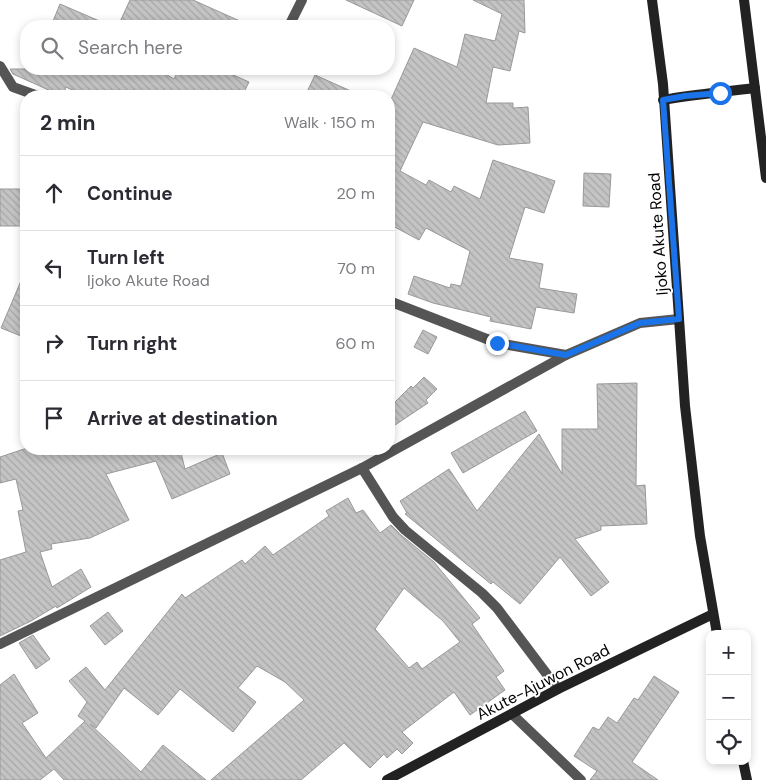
<!DOCTYPE html>
<html lang="en">
<head>
<meta charset="utf-8">
<style>
	body { margin:0; font-family:"DM Sans",sans-serif; background:#f7f7f7; color:#2b2b33 }
	.controls { position:absolute; right:15px; bottom:15px; display:grid; overflow:hidden; border-radius:10px; box-shadow:0 2px 8px #0003 }
	.controls button { width:45px; height:45px; display:grid; place-items:center; padding:0; border:0; border-bottom:1px solid #e1e1e2; background:#fff; color:#2b2b33; font:25px sans-serif }
	.stop { position:absolute; width:15px; height:15px; margin:-11px; border:4px solid #1a73e8; border-radius:50%; background:#fff }
	.stop.end { background:#1a73e8; border-color:#fff; box-shadow:0 1px 5px #0008 }
	.list { margin:0; padding:0; list-style:none }
	h2 { display:flex; justify-content:space-between; align-items:center; height:65px; margin:0; padding:0 20px; font-size:21px }
	h2 small { font-size:16px; font-weight:400; color:#7c7c81 }
	.list li { display:grid; grid-template-columns:32px 1fr auto; gap:15px; align-items:center; box-sizing:border-box; height:75px; padding:0 20px; border-top:1px solid #e1e1e2 }
	.list b { display:block; font-size:19px; white-space:nowrap }
	.list p { margin:0; font-size:16px; white-space:nowrap; color:#7c7c81 }
	.list em { font-size:16px; font-style:normal; color:#7c7c81 }
	.icon { flex:none; width:28px; height:28px; fill:none; stroke:currentColor; stroke-width:2; stroke-linecap:round; stroke-linejoin:round }
	.map { position:relative; flex:none; width:766px; height:780px; overflow:hidden }
	.search { position:absolute; background:#fff; box-shadow:0 2px 8px #0003; left:20px; top:20px; width:375px; height:55px; display:flex; align-items:center; gap:12px; box-sizing:border-box; padding:0 18px; border-radius:20px; color:#7c7c81; font-size:19px }
	.panel { position:absolute; background:#fff; box-shadow:0 2px 8px #0003; left:20px; top:90px; width:375px; height:365px; border-radius:20px }
	.map>svg:first-child { display:block }
	.building { fill:url(#building-back-hatch); stroke:#999; fill-rule:evenodd }
	.lines { fill:none; stroke-linecap:round; stroke-linejoin:round }
	.minor { stroke:#555; stroke-width:10 }
	.tertiary { stroke:#555; stroke-width:10 }
	.secondary { stroke:#222; stroke-width:10 }
	.route { stroke:#1a73e8; stroke-width:6 }
	.labels { text-anchor:middle; dominant-baseline:central; stroke-width:4; stroke-linejoin:round; paint-order:stroke }
	.street-label { font-size:16px; fill:#000; stroke:#fff }
</style>
</head>
<body>
<div class="map">
<svg width="766" height="780" viewBox="0 0 766 780">
	<defs>
		<pattern id="building-back-hatch" width="6" height="6" patternUnits="userSpaceOnUse" patternTransform="scale(1.25)"><rect width="6" height="6" fill="#c4c4c4"/><path d="M-1 5l2 2M0 0l6 6M5-1l2 2" fill="none" stroke="#a7a7a7"/></pattern>
	</defs>
	<rect width="100%" height="100%" fill="#fff"/>
	<g class="building">
		<path d="M130,0H193L251,26H118Z"/>
		<path d="M346,0H414L402,26Z"/>
		<path d="M473,0H524L525,33L519,31L510,71L493,67L486,103H513V108L528,107L530,143L498,145L423,122L400,171L426,185L429,180L451,192L454,186L480,199L493,160L555,181L544,213L525,207L509,258L543,264L539,288L577,294L574,313L536,307L531,329L490,321L491,317L433,303L408,294L414,276L450,288L451,284L461,286L470,251L426,228L419,240L389,224V104L414,48L457,67L465,34L495,41L502,14Z"/>
		<path d="M60,4L111,26H51Z"/>
		<path d="M10,69H157L174,79L179,69H220L249,82L242,96H85L66,87L62,96L13,74Z"/>
		<path d="M315,75L362,96H305Z"/>
		<path d="M584,173L611,174L609,207L583,206Z"/>
		<rect x="0" y="189" width="26" height="37"/>
		<path d="M26,269V338L1,328Z"/>
		<path d="M423,330L437,337L428,354L414,347Z"/>
		<path d="M424,377L437,389L426,400L428,403L389,429V408L411,386L413,388Z"/>
		<path d="M637,383L636,486L645,485L647,524L601,526V530L575,539L609,582L591,596L560,557L520,604L493,582L491,584L405,514L407,513L400,501L449,469L477,511L539,434L562,474V429H598L597,384Z"/>
		<path d="M525,411L537,431L463,473L451,453Z"/>
		<path d="M24,449H180L185,469L222,453L230,474L172,499L156,461L106,474L129,520L90,538L51,544L52,549L40,552L52,587L81,569L91,587L57,608L56,606L31,621L0,636V560L26,552L18,511L23,510L16,479L0,483V457Z"/>
		<path d="M348,498L356,513L363,510L380,533L391,525L401,535L434,562L480,618L472,624L504,671L496,677L505,690L470,715L454,692L402,732L413,743L402,754L397,749L387,758L384,754L370,768L344,743L301,780H211L304,700L285,682L257,666L238,688L256,702L233,732L180,689L158,715L124,688L96,728L90,724L141,772L163,745L206,780H64L54,769L40,780H0V685L14,674L38,713L22,723L46,758L85,721L78,716L87,702L69,681L86,667L105,690L182,594L185,598L242,560L245,564L265,546L273,555L329,516L326,511ZM404,588L443,621L460,642L422,669L417,662L409,668L375,629Z"/>
		<path d="M108,612L123,631L105,645L90,626Z"/>
		<path d="M33,635L50,659L36,669L19,643Z"/>
		<path d="M654,676L679,692L632,762L658,780H590L597,771L574,756L593,727L599,730L608,717L617,723L634,698L638,700Z"/>
	</g>
	<g class="lines">
		<g class="minor">
			<path d="M289,26L302,0"/>
			<path d="M0,66L13,87L38,96"/>
			<path d="M389,301L497,343L566,355"/>
			<path d="M362,468L393,517L405,530L482,593L497,608L558,689"/>
			<path d="M512,714L581,780"/>
		</g>
		<path class="tertiary" d="M0,644L362,468L566,355L640,323L679,319"/>
		<g class="secondary">
			<path d="M652,0L663,84L685,406L700,536L717,634"/>
			<path d="M744,0L766,178"/>
			<path d="M663,100C694,94 725,92 755,88"/>
			<path d="M743,761L747,780"/>
			<path d="M387,780L558,689L713,614"/>
		</g>
	</g>
	<g class="lines">
		<path class="route" d="M497,343L566,355L640,323L679,319L663,100L685,96L720,93"/>
	</g>
	<g class="labels">
		<g class="street-label">
			<text transform="translate(658 234) rotate(-94)">Ijoko Akute Road</text>
			<text transform="translate(543 682) rotate(-27)">Akute-Ajuwon Road</text>
		</g>
	</g>
</svg>
<div class="controls">
<button>+</button>
<button>−</button>
<button><svg class="icon" aria-label="locate" viewBox="0 0 24 24"><circle cx="12" cy="12" r="6"/><path d="M12 2v4M12 18v4M2 12h4M18 12h4"/></svg></button>
</div>
<div class="stop" style="left:720px;top:93px"></div>
<div class="stop end" style="left:497px;top:343px"></div>
<div class="search"><svg class="icon" aria-label="search" viewBox="0 0 24 24"><circle cx="10" cy="10" r="6"/><path d="M15 15l6 6"/></svg>Search here</div>
<section class="panel">
<h2>2 min<small>Walk · 150 m</small></h2>
<ul class="list">
<li><svg class="icon" aria-label="ahead" viewBox="0 0 24 24"><path d="M12 20V5M6 11l6-6 6 6"/></svg><div><b>Continue</b></div><em>20 m</em></li>
<li><svg class="icon" aria-label="left" viewBox="0 0 24 24"><path d="M17 20v-9H6M10 6l-5 5 5 5"/></svg><div><b>Turn left</b><p>Ijoko Akute Road</p></div><em>70 m</em></li>
<li><svg class="icon" aria-label="right" viewBox="0 0 24 24"><path d="M7 20v-9h11M14 6l5 5-5 5"/></svg><div><b>Turn right</b></div><em>60 m</em></li>
<li><svg class="icon" aria-label="arrive" viewBox="0 0 24 24"><path d="M6 21V4h12l-3 4 3 4H6"/></svg><div><b>Arrive at destination</b></div></li>
</ul>
</section>
</div>
</body>
</html>
